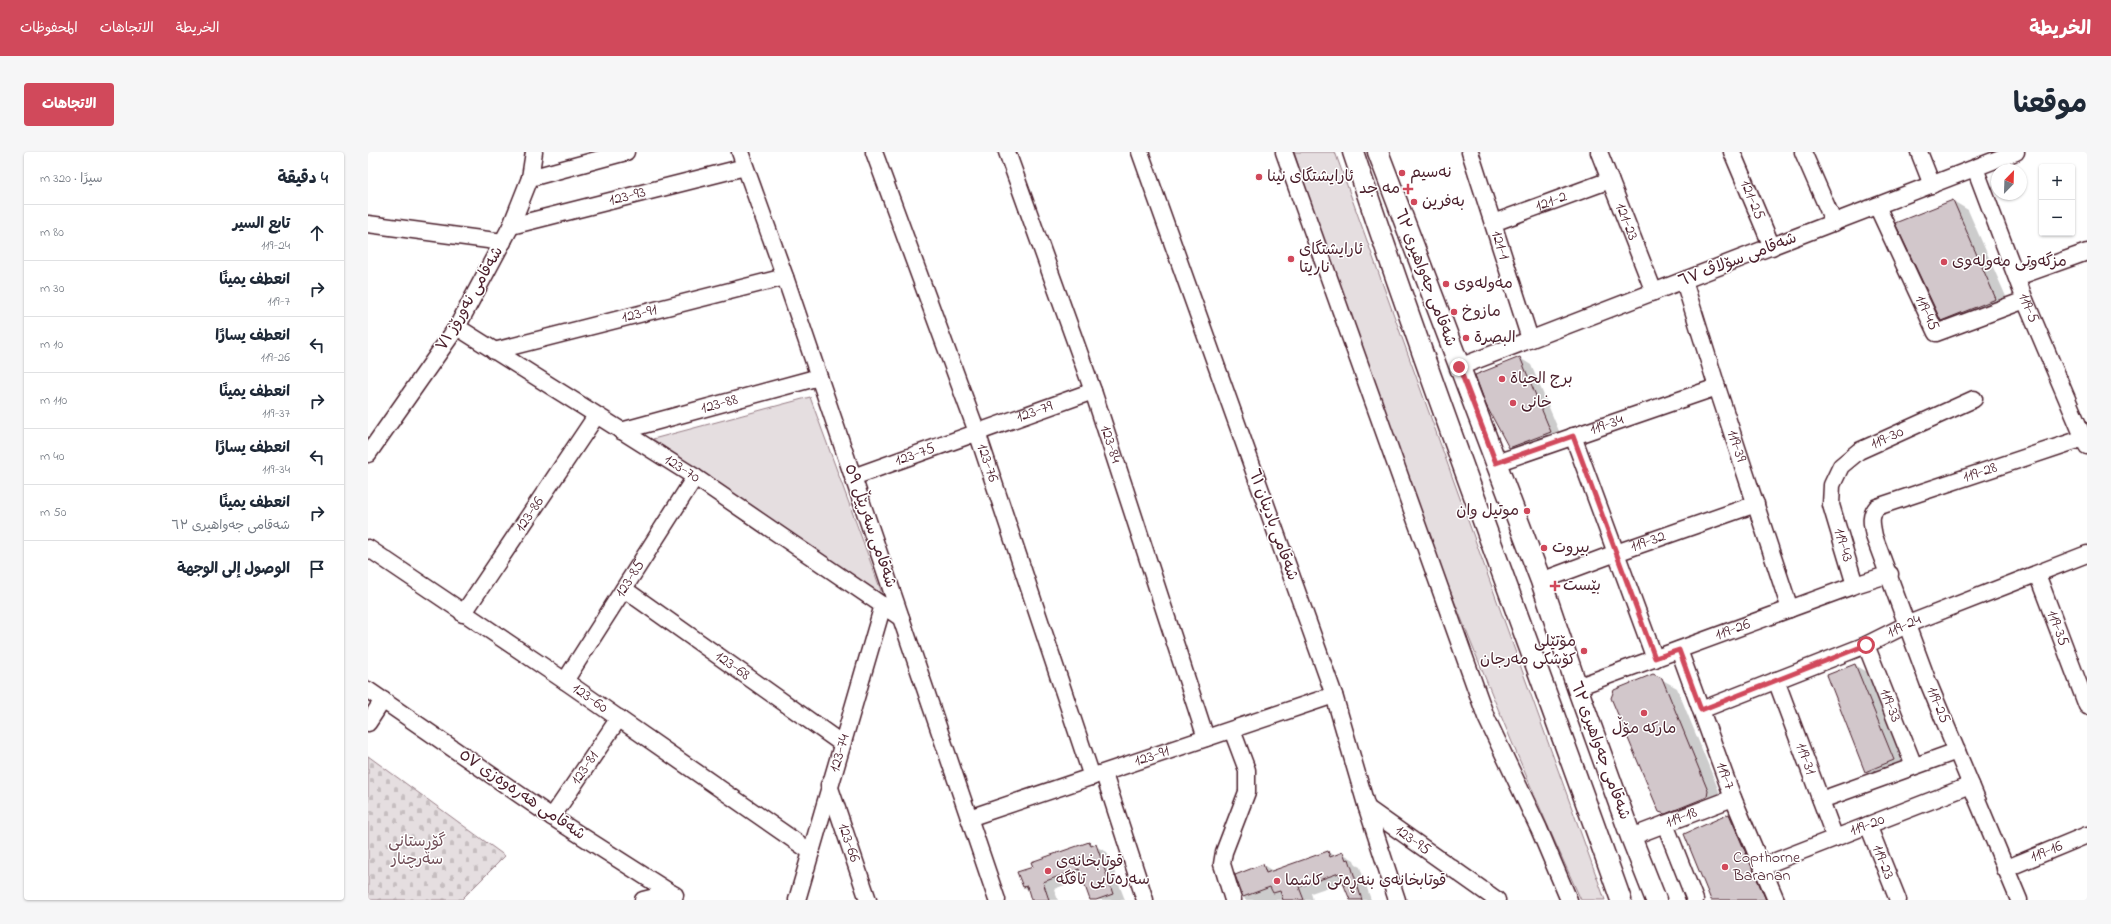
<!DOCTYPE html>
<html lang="ar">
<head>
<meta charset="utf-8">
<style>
	body { margin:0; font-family:"Indie Flower","Playpen Sans Arabic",sans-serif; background:#f6f6f7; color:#1f2937; direction:rtl }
	.controls { position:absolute; right:12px; top:12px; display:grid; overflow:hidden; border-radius:4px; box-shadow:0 1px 3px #0004 }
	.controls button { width:36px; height:36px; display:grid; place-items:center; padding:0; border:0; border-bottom:1px solid #e0e1e3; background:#fff; color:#1f2937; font:20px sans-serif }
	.compass { position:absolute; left:1623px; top:12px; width:36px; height:36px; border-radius:50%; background:#fff; box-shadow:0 1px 3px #0004; rotate:23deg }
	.stop { position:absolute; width:12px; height:12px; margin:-9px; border:3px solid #d1495b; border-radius:50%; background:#fff }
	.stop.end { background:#d1495b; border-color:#fff; box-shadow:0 1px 4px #0008 }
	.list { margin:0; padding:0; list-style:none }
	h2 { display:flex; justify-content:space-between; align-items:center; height:52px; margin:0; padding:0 16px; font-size:17px }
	h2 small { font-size:13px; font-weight:400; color:#747a83 }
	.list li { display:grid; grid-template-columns:26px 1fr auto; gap:12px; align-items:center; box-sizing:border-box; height:56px; padding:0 16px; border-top:1px solid #e0e1e3 }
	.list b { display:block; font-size:15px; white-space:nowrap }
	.list p { margin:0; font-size:13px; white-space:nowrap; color:#747a83 }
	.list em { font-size:13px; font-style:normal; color:#747a83 }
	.icon { flex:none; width:22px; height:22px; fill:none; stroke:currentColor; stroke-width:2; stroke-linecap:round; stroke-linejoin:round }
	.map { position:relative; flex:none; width:1719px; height:748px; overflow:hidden; direction:ltr; border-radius:4px }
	header { display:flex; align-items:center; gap:24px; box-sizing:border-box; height:56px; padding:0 20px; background:#d1495b; color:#fff }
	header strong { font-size:19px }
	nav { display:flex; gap:22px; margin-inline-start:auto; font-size:14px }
	.intro { display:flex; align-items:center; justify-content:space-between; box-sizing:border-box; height:96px; padding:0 24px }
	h1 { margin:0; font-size:28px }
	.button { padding:10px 18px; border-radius:4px; background:#d1495b; color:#fff; font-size:14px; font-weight:700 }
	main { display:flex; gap:24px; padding:0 24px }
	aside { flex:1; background:#fff; border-radius:4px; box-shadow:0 1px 3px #0004 }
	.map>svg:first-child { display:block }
	.cemetery { fill:url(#cemetery-stones); stroke:#987e86 }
	.green { fill:#e5dee0; stroke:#987e86 }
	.shadow { fill:#0003 }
	.building { fill:#d2c7cb; stroke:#4a1f2b }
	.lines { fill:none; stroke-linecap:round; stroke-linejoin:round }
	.minor-casing { stroke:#4a1f2b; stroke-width:19 }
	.major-casing { stroke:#4a1f2b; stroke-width:23 }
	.minor { stroke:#fff; stroke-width:16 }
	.major { stroke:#fff; stroke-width:20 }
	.route { stroke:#d1495b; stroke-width:5 }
	.poi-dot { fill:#d1495b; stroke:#fff; stroke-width:1.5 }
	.labels { text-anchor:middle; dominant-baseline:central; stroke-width:3; stroke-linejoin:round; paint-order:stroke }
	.poi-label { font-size:16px; fill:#4a1f2b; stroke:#fff; text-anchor:start }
	.street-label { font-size:16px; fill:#4a1f2b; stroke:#fff }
	.park-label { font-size:16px; fill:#714f58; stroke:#fff }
</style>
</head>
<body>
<header>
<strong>الخريطة</strong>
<nav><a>الخريطة</a><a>الاتجاهات</a><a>المحفوظات</a></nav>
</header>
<div class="intro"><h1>موقعنا</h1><a class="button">الاتجاهات</a></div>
<main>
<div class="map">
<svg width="1719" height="748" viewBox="0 0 1719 748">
	<defs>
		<pattern id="cemetery-stones" width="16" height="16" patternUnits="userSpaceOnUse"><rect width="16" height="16" fill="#e5dee0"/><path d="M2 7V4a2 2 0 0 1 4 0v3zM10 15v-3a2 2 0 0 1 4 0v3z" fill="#c6bec0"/></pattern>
	</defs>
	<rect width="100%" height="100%" fill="#fff"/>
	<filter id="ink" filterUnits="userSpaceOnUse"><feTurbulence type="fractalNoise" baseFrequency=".025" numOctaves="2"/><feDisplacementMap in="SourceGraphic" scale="8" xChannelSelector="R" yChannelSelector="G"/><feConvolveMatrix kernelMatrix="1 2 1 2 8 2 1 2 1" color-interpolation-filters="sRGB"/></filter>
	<g filter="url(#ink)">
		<path class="cemetery" d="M0,604L137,704L93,748H0Z"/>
		<g class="green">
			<path d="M926,0H967L1237,748H1213C1128,561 1053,370 984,176C963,118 946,58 926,0Z"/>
			<path d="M442,245L515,444L285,287Z"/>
		</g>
		<g class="shadow">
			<path d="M1585,49L1600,58L1643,156L1589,177L1574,168Z"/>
			<path d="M1152,206L1163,213L1194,286L1153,302L1141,295Z"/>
			<path d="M1487,513L1503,522L1541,617L1513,628L1498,619Z"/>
			<path d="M1293,527L1309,536L1355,649L1308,668L1292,659Z"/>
			<path d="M1361,663L1377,672L1410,748H1344Z"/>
			<path d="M721,691L739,700L757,748H723L716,726L686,737L690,748H664L661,738L655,735L666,715Z"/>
			<path d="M960,700L967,704L974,701L986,708L988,713L992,715L1003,748H983L975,730L943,741L945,748H877L868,723L895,713L905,719Z"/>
		</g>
		<g class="building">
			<path d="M1585,48L1628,147L1573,169L1527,71Z"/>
			<path d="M1152,205L1183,280L1141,296L1118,253L1107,223Z"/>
			<path d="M1487,512L1526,608L1497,620L1459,523Z"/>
			<path d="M1285,522L1294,526L1340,639L1339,645L1297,662L1291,660L1243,546L1246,538Z"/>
			<path d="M1361,662L1398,748H1343L1316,682Z"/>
			<path d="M721,690L723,694L728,692L745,742L728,748H722L711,717L675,730L681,748H663L659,734L655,735L649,720L665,715L663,710Z"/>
			<path d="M960,699L962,705L975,700L978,708L981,707L994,748H982L971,721L931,735L936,748H915L912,739L905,741L902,735L875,745L867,723L895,712L898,721Z"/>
		</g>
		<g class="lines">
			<g class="minor-casing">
				<g id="minor">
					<path d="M372,0L417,125L629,748"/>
					<path id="s1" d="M506,0L609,280L724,625"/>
					<path id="s2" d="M639,0L725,239L838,586"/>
					<path d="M772,0L966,543L999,656L1029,748"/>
					<path d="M916,0L1118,565L1171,677L1201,748"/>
					<path id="s3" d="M1102,0L1162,187"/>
					<path id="s4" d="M1231,0L1286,140"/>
					<path id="s5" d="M1364,0L1404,95"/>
					<path d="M1435,0L1466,71"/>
					<path d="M1551,0L1564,33"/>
					<path id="s6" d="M1607,16L1657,148L1719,294"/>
					<path d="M162,26L258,0"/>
					<path id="s7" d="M1509,54L1568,181L1657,148"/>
					<path id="s8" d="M1125,71L1242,28"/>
					<path d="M0,72L135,90"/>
					<path id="s9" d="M143,74L377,15"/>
					<path d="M1649,125L1719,100"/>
					<path id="s10" d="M1316,129L1349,235L1422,457"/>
					<path id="s11" d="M89,175L327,325L533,466"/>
					<path id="s12" d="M126,199L417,125"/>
					<path d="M1091,215L1648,0"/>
					<path id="s13" d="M253,279L451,225"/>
					<path d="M1205,284L1287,507"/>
					<path d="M0,302L89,175L143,74L162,26L166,0"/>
					<path id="s14" d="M1128,311L1349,235"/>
					<path id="s15" d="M485,325L725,239"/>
					<path id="s16" d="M0,396L197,529L443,700"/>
					<path id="s17" d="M1669,422L1719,554"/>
					<path id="s18" d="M1173,429L1248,401L1388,352"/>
					<path id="s19" d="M1487,433L1463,353L1464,333L1473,314L1491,299L1606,247"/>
					<path id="s20" d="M256,437L473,591"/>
					<path id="s21" d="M95,462L228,264"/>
					<path id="s22" d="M1498,493L1546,614"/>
					<path id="s23" d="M1311,498L1365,646L1408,748"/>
					<path id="s24" d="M1408,528L1467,686"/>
					<path id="s25" d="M197,529L327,325"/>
					<path id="s26" d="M1209,535L1487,433L1522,422"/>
					<path d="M0,538L184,665L303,741L306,748"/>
					<path id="s27" d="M1333,558L1498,493L1540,472L1719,402"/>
					<path d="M0,571L15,548"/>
					<path d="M864,578L879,618V640L856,700L854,712L865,748"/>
					<path d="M736,622L777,748"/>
					<path id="s28" d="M461,633L500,748"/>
					<path d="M1453,648L1589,599"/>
					<path id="s29" d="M999,656L1129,748"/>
					<path id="s30" d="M184,665L251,566"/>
					<path id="s31" d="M601,666L966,543"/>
					<path d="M1297,672L1327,748"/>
					<path id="s32" d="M1500,673L1530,748"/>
					<path id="s33" d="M1263,685L1365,646"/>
					<path id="s34" d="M1395,714L1603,633"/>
					<path id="s35" d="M1637,717L1719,683"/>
					<path d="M275,748L303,741L307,743"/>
					<path id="s36" d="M429,748L515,453"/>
					<path id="s37" d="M1651,748L1560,530L1506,384C1504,373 1501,364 1509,355L1716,286"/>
				</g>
			</g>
			<g class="major-casing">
				<g id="major">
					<path d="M985,0C1069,251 1164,498 1253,748"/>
					<path d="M1010,0L1173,429L1209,535L1263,685L1288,748"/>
				</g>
			</g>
			<use href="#minor" class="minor"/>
			<use href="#major" class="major"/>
		</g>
	</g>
	<g class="lines" filter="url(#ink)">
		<path class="route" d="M1091,215L1128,311L1205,284L1287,506L1311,498L1333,558L1498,493"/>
	</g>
	<g class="poi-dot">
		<circle cx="1034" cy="21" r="4"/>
		<circle cx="891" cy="25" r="4"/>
		<path d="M1038 31h4v4h4v4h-4v4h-4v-4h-4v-4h4z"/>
		<circle cx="1046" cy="50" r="4"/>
		<circle cx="923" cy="107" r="4"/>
		<circle cx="1576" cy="110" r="4"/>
		<circle cx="1078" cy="132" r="4"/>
		<circle cx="1086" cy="160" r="4"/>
		<circle cx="1098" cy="186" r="4"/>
		<circle cx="1134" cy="227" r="4"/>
		<circle cx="1145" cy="251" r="4"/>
		<circle cx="1159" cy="359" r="4"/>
		<circle cx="1176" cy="396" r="4"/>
		<path d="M1185 428h4v4h4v4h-4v4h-4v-4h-4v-4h4z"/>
		<circle cx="1216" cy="499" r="4"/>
		<circle cx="1276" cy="561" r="4"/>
		<circle cx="1357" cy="715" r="4"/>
		<circle cx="680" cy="719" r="4"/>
		<circle cx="909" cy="729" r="4"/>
	</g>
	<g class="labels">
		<g class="poi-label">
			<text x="1042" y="21">نەسیم</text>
			<text x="899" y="25">ئارایشتگای نینا</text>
			<text x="1032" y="37" text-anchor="end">مه جد</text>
			<text x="1054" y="50">بەفرین</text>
			<text x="931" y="98">ئارایشتگای<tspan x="931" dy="18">ناریتا</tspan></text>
			<text x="1584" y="110">مزگەوتی مەولەوی</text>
			<text x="1086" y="132">مەولەوی</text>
			<text x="1094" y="160">مازوخ</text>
			<text x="1106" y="186">البصرة</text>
			<text x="1142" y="227">برج الحياة</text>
			<text x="1153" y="251">خانی</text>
			<text x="1151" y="359" text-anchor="end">موتيل وان</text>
			<text x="1184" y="396">بیروت</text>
			<text x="1195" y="434">بێست</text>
			<text x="1208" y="490" text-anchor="end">مۆتێلی<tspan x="1208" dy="18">کۆشکی مەرجان</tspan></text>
			<text x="1276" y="577" text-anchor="middle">مارکە مۆڵ</text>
			<text x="1365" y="706">Copthorne<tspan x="1365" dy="18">Baranan</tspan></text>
			<text x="688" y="710">قوتابخانەی<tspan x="688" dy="18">سەرەتایی تاڤگە</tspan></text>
			<text x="917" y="729">قوتابخانەی بنەڕەتی کاشما</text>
		</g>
		<g class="street-label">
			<text stroke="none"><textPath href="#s9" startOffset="120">123-93</textPath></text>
			<text stroke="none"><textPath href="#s5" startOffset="52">121-25</textPath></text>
			<text stroke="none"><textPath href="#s8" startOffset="62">121-2</textPath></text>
			<text stroke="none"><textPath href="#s4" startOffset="75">121-23</textPath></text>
			<text stroke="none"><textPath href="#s3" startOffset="98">121-1</textPath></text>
			<text transform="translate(1370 108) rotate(-21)">شەقامی سۆلاڤ ٦٧</text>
			<text transform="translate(1057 126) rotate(69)">شەقامی جەواهیری ٦٣</text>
			<text transform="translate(102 147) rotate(-60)">شەقامی نەورۆز ٧١</text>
			<text stroke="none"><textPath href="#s6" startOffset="150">119-5</textPath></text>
			<text stroke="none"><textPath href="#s7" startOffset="118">119-45</textPath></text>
			<text stroke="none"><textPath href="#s12" startOffset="150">123-91</textPath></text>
			<text stroke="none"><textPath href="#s13" startOffset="102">123-88</textPath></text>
			<text stroke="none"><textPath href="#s15" startOffset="193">123-79</textPath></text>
			<text stroke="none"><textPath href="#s14" startOffset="117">119-34</textPath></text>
			<text stroke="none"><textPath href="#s19" startOffset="179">119-30</textPath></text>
			<text stroke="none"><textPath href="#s2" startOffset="310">123-84</textPath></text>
			<text stroke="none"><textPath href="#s10" startOffset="173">119-39</textPath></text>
			<text stroke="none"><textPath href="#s15" startOffset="66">123-75</textPath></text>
			<text stroke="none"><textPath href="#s1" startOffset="331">123-76</textPath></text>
			<text stroke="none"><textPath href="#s11" startOffset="266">123-70</textPath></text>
			<text stroke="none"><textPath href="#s37" startOffset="531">119-28</textPath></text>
			<text stroke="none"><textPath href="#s21" startOffset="120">123-86</textPath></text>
			<text transform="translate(905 373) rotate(70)">شەقامی بادینان ٦١</text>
			<text transform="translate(502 374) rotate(71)">شەقامی سەرپێڵ ٥٩</text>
			<text stroke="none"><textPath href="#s18" startOffset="114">119-32</textPath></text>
			<text transform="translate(1475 393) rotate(73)">119-43</text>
			<text stroke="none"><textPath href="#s25" startOffset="121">123-85</textPath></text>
			<text stroke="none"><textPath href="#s27" startOffset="220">119-24</textPath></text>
			<text stroke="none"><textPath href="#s17" startOffset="58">119-35</textPath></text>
			<text stroke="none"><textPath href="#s26" startOffset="166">119-26</textPath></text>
			<text stroke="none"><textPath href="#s20" startOffset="133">123-68</textPath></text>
			<text stroke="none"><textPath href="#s16" startOffset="268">123-60</textPath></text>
			<text transform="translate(1570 553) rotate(67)">119-25</text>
			<text stroke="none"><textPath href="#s22" startOffset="65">119-33</textPath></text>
			<text transform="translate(1232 599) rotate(70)">شەقامی جەواهیری ٦٣</text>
			<text stroke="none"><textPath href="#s36" startOffset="153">123-74</textPath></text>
			<text stroke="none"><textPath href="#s31" startOffset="193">123-91</textPath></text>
			<text stroke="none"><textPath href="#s24" startOffset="84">119-31</textPath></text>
			<text stroke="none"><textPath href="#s30" startOffset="59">123-81</textPath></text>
			<text stroke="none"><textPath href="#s23" startOffset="134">119-7</textPath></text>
			<text transform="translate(154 643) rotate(34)">شەقامی هەرەوەزی ٥٧</text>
			<text stroke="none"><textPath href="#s33" startOffset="54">119-18</textPath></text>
			<text stroke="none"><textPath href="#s34" startOffset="112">119-20</textPath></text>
			<text stroke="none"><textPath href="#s29" startOffset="56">123-95</textPath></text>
			<text stroke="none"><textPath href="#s28" startOffset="61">123-66</textPath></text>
			<text stroke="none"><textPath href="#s35" startOffset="45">119-16</textPath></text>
			<text stroke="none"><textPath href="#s32" startOffset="40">119-23</textPath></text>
		</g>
		<g class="park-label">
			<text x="49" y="690">گۆڕستانی<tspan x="49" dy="18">سەرچنار</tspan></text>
		</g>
	</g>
</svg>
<div class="controls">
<button>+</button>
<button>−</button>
</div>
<svg class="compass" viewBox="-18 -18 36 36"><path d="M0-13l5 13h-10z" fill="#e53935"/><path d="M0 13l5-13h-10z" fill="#747a83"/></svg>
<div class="stop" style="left:1498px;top:493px"></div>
<div class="stop end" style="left:1091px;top:215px"></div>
</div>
<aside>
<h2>4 دقيقة<small>سيرًا · 320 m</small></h2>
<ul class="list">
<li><svg class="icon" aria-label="ahead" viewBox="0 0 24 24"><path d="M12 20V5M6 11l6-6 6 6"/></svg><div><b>تابع السير</b><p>119-24</p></div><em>80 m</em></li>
<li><svg class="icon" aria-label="right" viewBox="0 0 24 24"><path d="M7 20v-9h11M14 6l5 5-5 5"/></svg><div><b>انعطف يمينًا</b><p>119-7</p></div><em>30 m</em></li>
<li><svg class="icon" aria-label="left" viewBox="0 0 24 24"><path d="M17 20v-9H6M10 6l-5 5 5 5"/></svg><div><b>انعطف يسارًا</b><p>119-26</p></div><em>10 m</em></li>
<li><svg class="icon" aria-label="right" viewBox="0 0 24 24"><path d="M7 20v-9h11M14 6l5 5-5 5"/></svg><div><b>انعطف يمينًا</b><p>119-37</p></div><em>110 m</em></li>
<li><svg class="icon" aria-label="left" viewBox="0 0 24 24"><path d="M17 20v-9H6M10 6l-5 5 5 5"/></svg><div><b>انعطف يسارًا</b><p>119-34</p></div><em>40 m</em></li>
<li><svg class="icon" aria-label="right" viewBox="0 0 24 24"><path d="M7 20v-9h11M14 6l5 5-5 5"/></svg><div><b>انعطف يمينًا</b><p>شەقامی جەواهیری ٦٣</p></div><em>50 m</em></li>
<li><svg class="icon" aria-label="arrive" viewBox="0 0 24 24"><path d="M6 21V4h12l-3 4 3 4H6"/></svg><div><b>الوصول إلى الوجهة</b></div></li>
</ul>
</aside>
</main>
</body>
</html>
